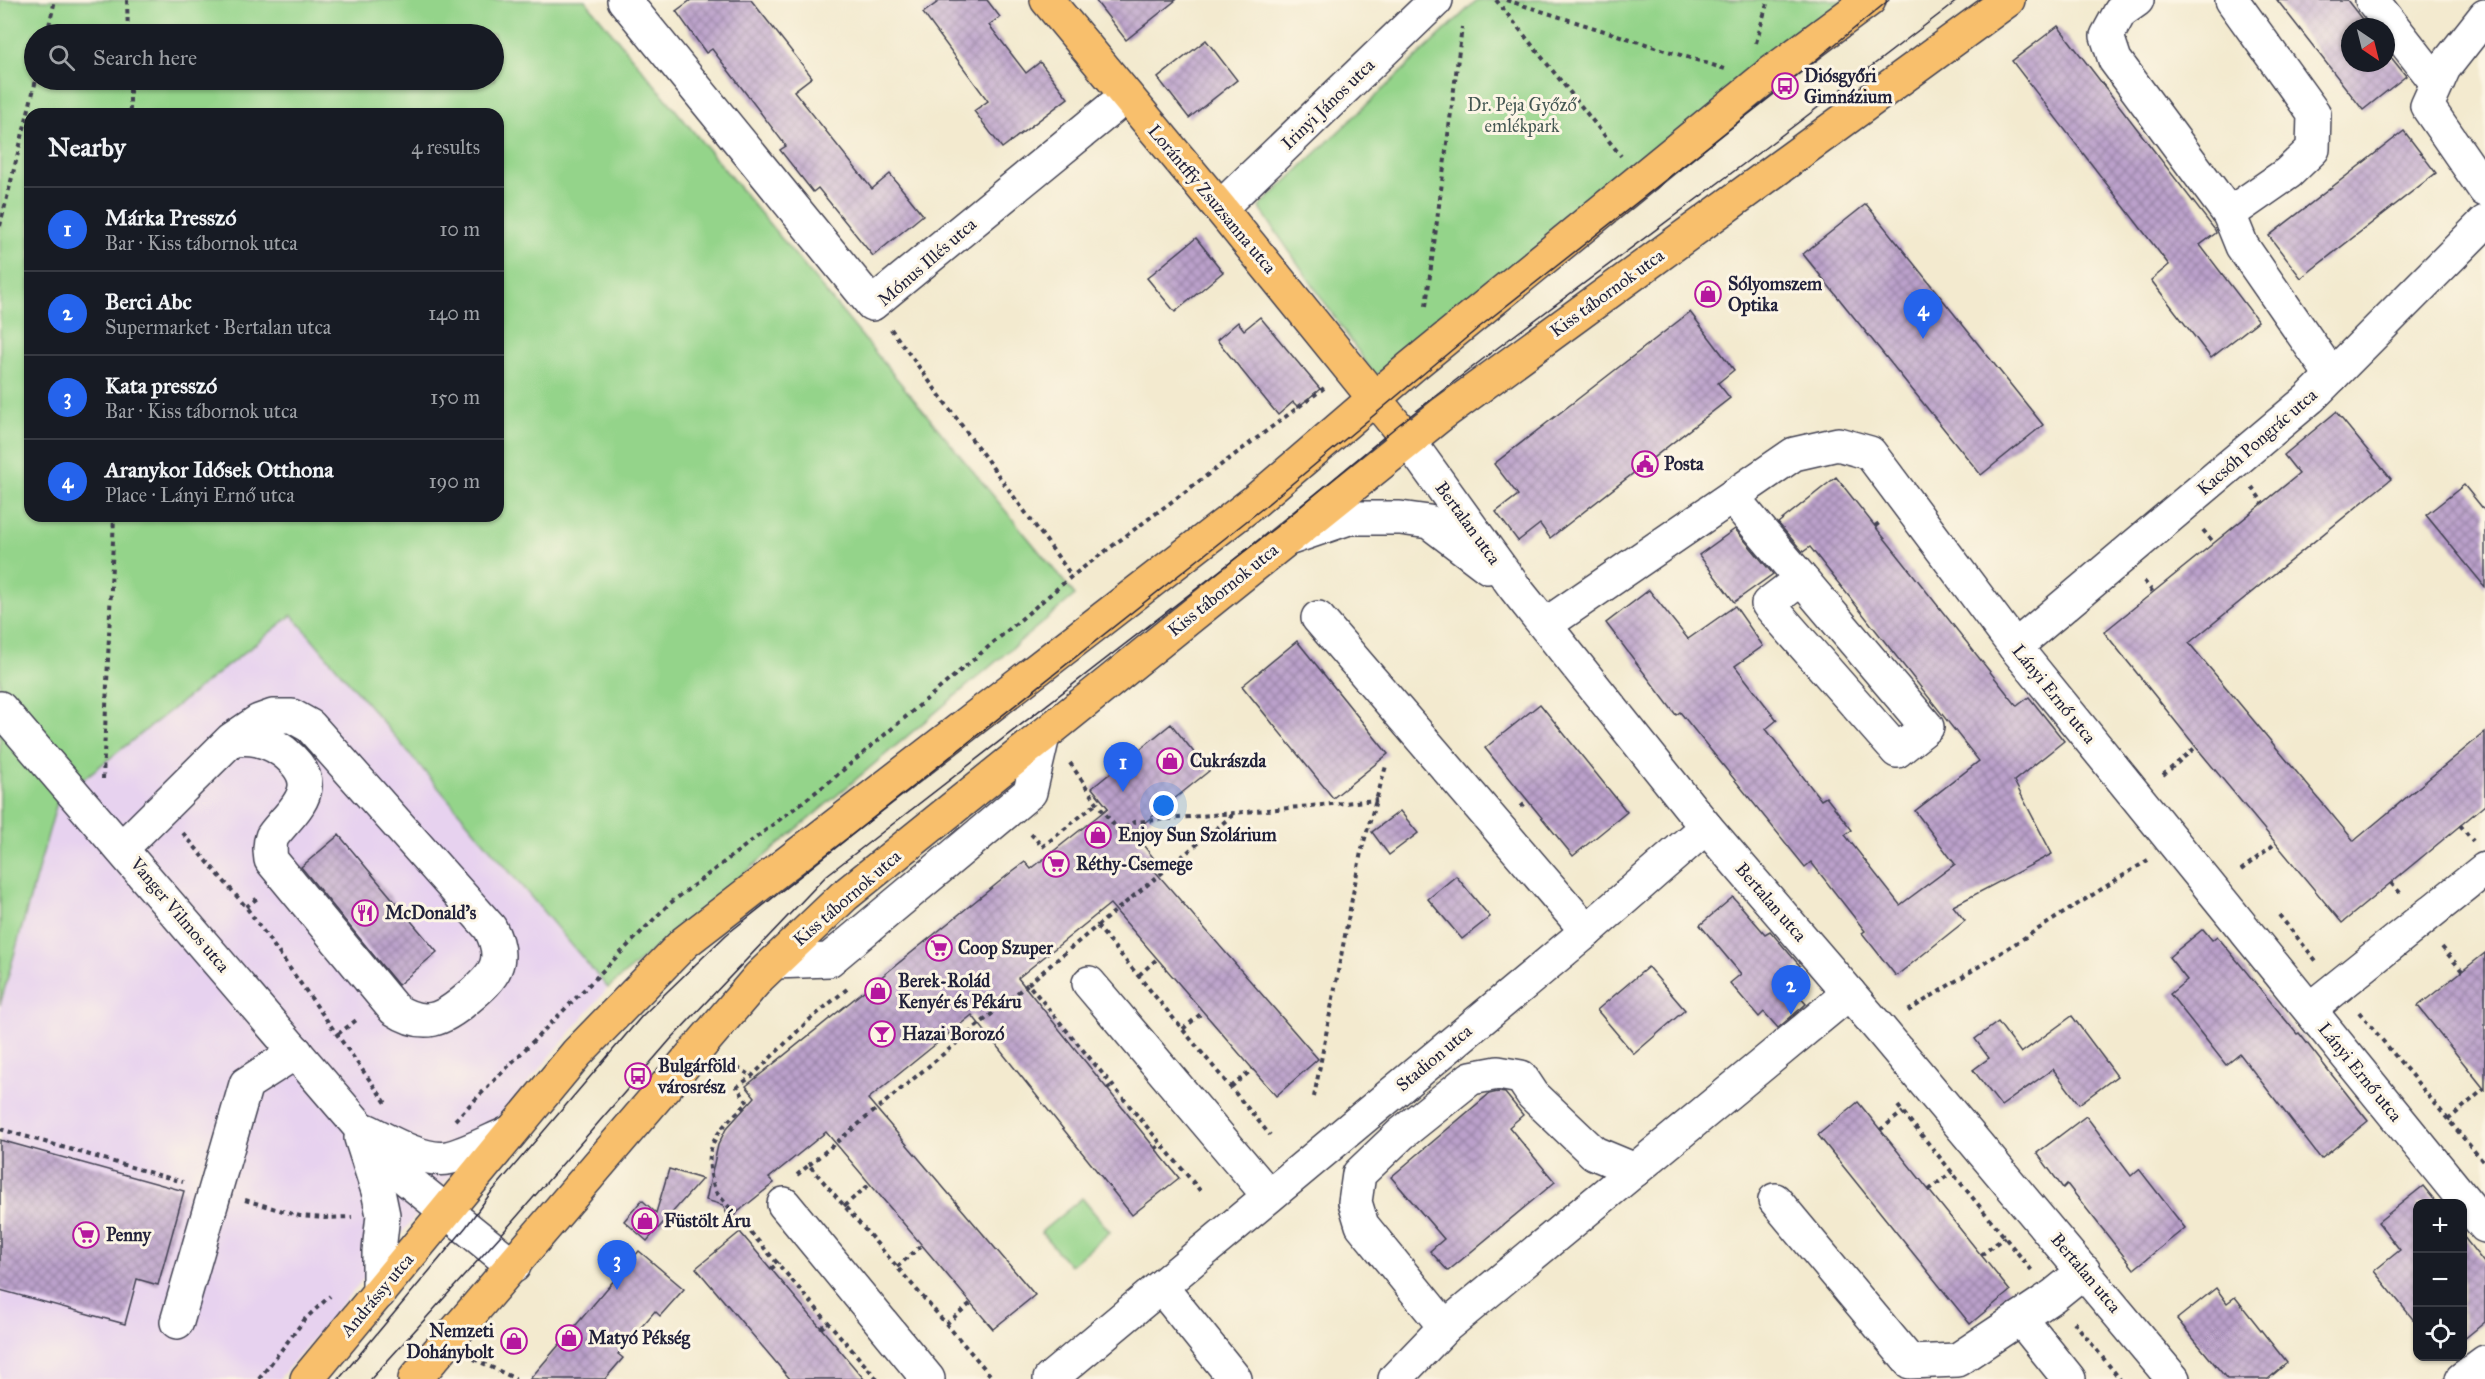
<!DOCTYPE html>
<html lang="en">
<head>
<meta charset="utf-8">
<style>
	body { margin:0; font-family:"IM FELL Great Primer",serif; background:#20242c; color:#f1f3f6 }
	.controls { position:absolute; right:18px; bottom:18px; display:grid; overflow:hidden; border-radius:12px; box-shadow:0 2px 4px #0004 }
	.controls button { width:54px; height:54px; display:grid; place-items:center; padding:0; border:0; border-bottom:2px solid #363941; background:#171b24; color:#f1f3f6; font:30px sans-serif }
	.compass { position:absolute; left:2341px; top:18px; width:54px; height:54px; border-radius:50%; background:#171b24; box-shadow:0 2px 4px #0004; rotate:145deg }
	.you { position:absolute; left:1164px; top:806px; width:21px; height:21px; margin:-15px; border:4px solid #fff; border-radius:50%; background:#1a73e8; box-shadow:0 0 0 9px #1a73e833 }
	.badge { display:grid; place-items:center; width:39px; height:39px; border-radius:50%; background:#2563eb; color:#fff; font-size:20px; font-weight:700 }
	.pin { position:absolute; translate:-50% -50px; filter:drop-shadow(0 2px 3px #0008) }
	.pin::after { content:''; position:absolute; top:32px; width:21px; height:18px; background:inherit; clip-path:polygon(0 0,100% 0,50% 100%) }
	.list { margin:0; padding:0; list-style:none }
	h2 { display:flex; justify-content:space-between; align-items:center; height:78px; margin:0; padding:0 24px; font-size:26px }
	h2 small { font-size:20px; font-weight:400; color:#9ea1a6 }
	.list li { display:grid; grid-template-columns:39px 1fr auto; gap:18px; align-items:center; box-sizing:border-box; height:84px; padding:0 24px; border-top:2px solid #363941 }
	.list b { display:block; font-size:22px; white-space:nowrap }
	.list p { margin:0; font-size:20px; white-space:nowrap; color:#9ea1a6 }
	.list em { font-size:20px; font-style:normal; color:#9ea1a6 }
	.icon { flex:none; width:33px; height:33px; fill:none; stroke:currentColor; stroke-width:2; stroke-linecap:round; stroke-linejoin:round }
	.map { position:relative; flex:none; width:2485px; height:1379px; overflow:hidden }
	.search { position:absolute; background:#171b24; box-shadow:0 2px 4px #0004; left:24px; top:24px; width:480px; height:66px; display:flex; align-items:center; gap:15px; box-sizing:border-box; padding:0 21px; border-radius:33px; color:#9ea1a6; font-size:22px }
	.panel { position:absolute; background:#171b24; box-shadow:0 2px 4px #0004; left:24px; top:108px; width:480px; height:414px; border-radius:18px }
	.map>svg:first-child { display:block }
	.built { fill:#e7d2ef }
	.green { fill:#94d48a; stroke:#5b7b62; stroke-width:1.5; fill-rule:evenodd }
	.building { fill:url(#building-cross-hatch) }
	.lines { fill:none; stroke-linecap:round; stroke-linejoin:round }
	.minor-casing { stroke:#414051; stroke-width:36 }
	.major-casing { stroke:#414051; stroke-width:36 }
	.path { stroke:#414051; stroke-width:4; stroke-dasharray:4.5 4.5; stroke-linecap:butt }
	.minor { stroke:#fff; stroke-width:33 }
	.major { stroke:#f8bf6c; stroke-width:33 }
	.tram { stroke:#22223b; stroke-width:1.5 }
	.labels { text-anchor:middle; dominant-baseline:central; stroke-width:6; stroke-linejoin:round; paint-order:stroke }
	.poi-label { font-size:18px; font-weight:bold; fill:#22223b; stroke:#fcf5e5; text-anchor:start }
	.street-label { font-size:18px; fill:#22223b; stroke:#fcf5e5 }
	.park-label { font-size:18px; fill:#445753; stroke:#fcf5e5 }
</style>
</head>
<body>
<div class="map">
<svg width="2485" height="1379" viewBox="0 0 2485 1379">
	<defs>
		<pattern id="building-cross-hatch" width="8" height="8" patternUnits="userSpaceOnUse" patternTransform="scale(1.5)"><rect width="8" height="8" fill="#bba1cb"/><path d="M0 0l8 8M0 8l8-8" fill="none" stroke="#9883a6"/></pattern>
	</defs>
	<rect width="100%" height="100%" fill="#fcf5e5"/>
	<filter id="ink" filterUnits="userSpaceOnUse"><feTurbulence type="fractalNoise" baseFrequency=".0167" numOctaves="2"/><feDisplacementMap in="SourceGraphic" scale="12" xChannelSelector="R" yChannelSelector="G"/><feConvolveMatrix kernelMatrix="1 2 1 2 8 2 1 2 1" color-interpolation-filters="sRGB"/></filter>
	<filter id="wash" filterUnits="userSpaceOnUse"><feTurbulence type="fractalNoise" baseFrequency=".008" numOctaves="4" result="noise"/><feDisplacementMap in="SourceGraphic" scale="24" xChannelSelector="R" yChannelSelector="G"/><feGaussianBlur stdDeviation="1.35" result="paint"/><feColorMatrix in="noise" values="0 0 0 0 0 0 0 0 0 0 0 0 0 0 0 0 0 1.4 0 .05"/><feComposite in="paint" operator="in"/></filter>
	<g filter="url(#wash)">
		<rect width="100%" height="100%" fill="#f3eacf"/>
		<path class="built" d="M292,615L608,988L279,1379H0V1005L58,799Z"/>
		<g class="green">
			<path d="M0,0H585L1075,595L608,988L292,615L58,799L0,1005ZM34,34H494V80H34ZM30,114H498V516H30Z"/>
			<path d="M1477,0H1853L1375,376L1259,207Z"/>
			<path d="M1082,1198L1110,1232L1070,1266L1041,1232Z"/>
		</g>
		<g id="blocks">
			<g class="building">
				<path d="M691,0H751L812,77L794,91L872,189L890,174L923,215L873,256L818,188L813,192L780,150L786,146L712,49L706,53L676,11Z"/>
				<path d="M941,0H987L1000,17L989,25L1026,73L1040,62L1068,98L1002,148L974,111L988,101L923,13Z"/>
				<path d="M1095,0H1176L1126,40Z"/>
				<path d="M2277,0H2347L2368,27H2350V63H2386V51L2406,76L2363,110Z"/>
				<path d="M2058,26L2215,230L2216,233L2200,245L2258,321L2211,358L2151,280L2169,265L2012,61Z"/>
				<path d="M1206,40L1237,80L1189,118L1158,78Z"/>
				<path d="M2404,131L2436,173L2301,278L2269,236Z"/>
				<path d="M1866,204L2043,425L1981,475L1803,254Z"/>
				<path d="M1196,238L1223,272L1175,312L1147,278Z"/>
				<path d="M1690,312L1734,370L1718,383L1730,398L1550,538L1540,524L1518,541L1496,512L1518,495L1494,464Z"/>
				<path d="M1260,317L1320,389L1298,407L1293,402L1278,415L1217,340L1238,322L1244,330Z"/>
				<path d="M2336,412L2391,479L2189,643L2354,841L2485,732V805L2342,923L2196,747L2104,632L2299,474L2284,455Z"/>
				<path d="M1836,477L2017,706L2029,697L2064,741L2014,781L2052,854L1953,906L1965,921L1896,976L1862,933L1865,931L1811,862L1805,867L1680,712L1676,715L1606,623L1649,590L1688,639L1735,606L1763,646L1735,666L1777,720L1766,729L1821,800L1826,797L1852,830L1845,835L1900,905L1955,864L1915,811L1979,761L1810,547L1803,552L1778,523Z"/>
				<path d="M2464,485L2485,511V587L2426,515Z"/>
				<path d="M1735,529L1773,574L1734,602L1699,555Z"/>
				<path d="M1297,641L1388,754L1333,798L1242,686Z"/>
				<path d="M1540,704L1627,812L1573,856L1485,748Z"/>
				<path d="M1171,724L1209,771L1133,832L1159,865L1153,869L1318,1059L1276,1096L1110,904L1018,978L1179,1178L1132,1215L972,1015L868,1099L1035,1295L993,1329L826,1132L769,1178L774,1183L729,1219L723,1205L706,1200L718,1145L726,1129L755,1097L746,1086L1014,870L1025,862L1031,869L1108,808L1092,788Z"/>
				<path d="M1400,811L1418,833L1389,855L1372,832Z"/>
				<path d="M339,835L437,952L398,985L301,867Z"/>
				<path d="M1456,876L1490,917L1462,939L1428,899Z"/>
				<path d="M1733,897L1765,934L1770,931L1800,966L1789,975L1797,984L1792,988L1806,1004L1778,1028L1764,1012L1759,1017L1730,983L1741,974L1700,925Z"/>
				<path d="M2203,929L2212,940L2217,936L2297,1034L2299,1033L2368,1121L2321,1159L2240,1054L2226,1065L2170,994L2187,980L2169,957Z"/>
				<path d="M2485,953V1090L2418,1006Z"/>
				<path d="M1648,967L1685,1010L1634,1054L1597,1010Z"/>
				<path d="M2072,1016L2117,1076L2079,1104L2053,1069L2001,1106L1973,1070L1989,1058L1975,1039L1998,1022L2021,1053Z"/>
				<path d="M1498,1092L1505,1093L1523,1115L1509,1127L1555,1182L1448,1271L1430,1251L1444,1239L1391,1177L1489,1094Z"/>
				<path d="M1858,1102L2010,1291L1970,1324L1818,1135Z"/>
				<path d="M2086,1116L2131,1176L2139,1169L2185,1228L2134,1269L2067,1184L2063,1188L2037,1153Z"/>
				<path d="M0,1140L184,1191L158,1285L137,1279L125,1324L0,1290Z"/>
				<path d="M669,1169L702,1179L647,1241L624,1221L642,1200L656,1213Z"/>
				<path d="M2423,1186L2437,1203H2418L2416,1323L2374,1271L2400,1250L2378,1222Z"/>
				<path d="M740,1232L771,1269L864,1379H790L696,1268Z"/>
				<path d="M2463,1236L2485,1264V1322L2463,1340Z"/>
				<path d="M639,1251L684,1289L660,1316L655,1311L618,1354L623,1358L605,1379H530Z"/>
				<path d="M2216,1288L2227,1303L2235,1297L2287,1363L2268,1379H2227L2177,1319Z"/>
			</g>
		</g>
	</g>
	<g filter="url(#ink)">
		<use href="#blocks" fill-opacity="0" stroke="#414051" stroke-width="1.5"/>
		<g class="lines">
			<g class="minor-casing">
				<g id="minor">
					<path d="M624,0L872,304L1126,96"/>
					<path d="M2137,0L2120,12L2107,36L2115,60L2229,214L2242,246L2332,376"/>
					<path d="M2372,0L2437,83"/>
					<path d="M2485,16L2444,68L2427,106L2485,190"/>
					<path d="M1220,208L1436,0"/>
					<path d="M2229,214L2288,173L2313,149L2314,114L2232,0"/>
					<path d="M1408,440L1515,588L1706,827L1880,1029L2173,1379"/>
					<path d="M1732,497L1743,510L1927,727L1897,751L1768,604L1801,579"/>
					<path d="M1291,538L1349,518H1400L1429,522L1488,567"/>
					<path d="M1318,618L1587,931"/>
					<path d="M1545,625L1794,454L1838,444L1870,453L2015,647L2485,1226"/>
					<path d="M2015,647L2310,398L2485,222"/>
					<path d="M0,708L400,1174L514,1266"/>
					<path d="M122,848L231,740L259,721L273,716H292L310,726L490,928C508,962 494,976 468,998C443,1020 424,1029 394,1009L271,860C270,852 269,845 272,837C275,832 280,827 284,822C308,796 316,778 284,752C268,740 251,736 231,740"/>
					<path d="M775,962L829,960L1030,792L1043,736"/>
					<path d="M1089,983L1269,1196"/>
					<path d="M2310,1009L2485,869"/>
					<path d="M368,1131C388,1141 424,1162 447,1158C464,1155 492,1140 509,1133"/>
					<path d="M361,1138L378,1191L383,1215L379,1251V1293"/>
					<path d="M1775,1200L1910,1362L1957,1360L2053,1296L2084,1271"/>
					<path d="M784,1204L928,1379"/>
					<path d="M1161,1287L1235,1379"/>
					<path d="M2020,1318L2069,1379"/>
					<path d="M177,1322L246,1084L296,1052"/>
					<path d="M1445,1327L1362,1225L1355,1202L1359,1174L1401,1134L1471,1078L1498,1073L1521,1077L1533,1095L1594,1153L1635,1170"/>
					<path d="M1050,1379L1587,931L1706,827"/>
					<path d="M1395,1379L1445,1327L1849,993"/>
					<path d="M2462,1379L2485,1362"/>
				</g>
			</g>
			<g class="major-casing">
				<g id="major">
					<path d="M1047,0L1220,208L1408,440"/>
					<path d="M307,1379L577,1053L685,942L1255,501L1411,367L1767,76L1869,0"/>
					<path d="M415,1379L759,977L844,896L1442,414L2008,0"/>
				</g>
			</g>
			<g class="path">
				<path d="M127,0L128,34"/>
				<path d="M1496,0L1621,156"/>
				<path d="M1506,0L1725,69"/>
				<path d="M47,34L55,0"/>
				<path d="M1756,43L1768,0"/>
				<path d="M130,80V114"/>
				<path d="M0,226L36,80"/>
				<path d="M1426,306L1462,27"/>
				<path d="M891,329L1072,576"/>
				<path d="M2252,487L2263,503"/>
				<path d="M1875,526L1882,521"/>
				<path d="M2203,530L2214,543"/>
				<path d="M2144,581L2153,592"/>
				<path d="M1070,763L1102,810L1119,831L1134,822L1377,800"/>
				<path d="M2163,775L2196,747"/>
				<path d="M103,779L114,516"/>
				<path d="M1521,807L1528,801"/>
				<path d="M2460,825L2473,841"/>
				<path d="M183,833L246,907L386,1103"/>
				<path d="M1031,837L1033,835L1042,847L1097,803"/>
				<path d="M2241,870L2276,843"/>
				<path d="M2391,883L2402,895"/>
				<path d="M246,907L259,897"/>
				<path d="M2279,915L2318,963"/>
				<path d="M1097,926L1234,814"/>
				<path d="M2442,947L2462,971"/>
				<path d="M1139,975L1157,959"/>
				<path d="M1028,984L1097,926L1270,1135"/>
				<path d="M847,989L808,1021L752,1076L737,1087L748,1103C715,1131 700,1149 716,1192L877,1379"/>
				<path d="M1908,1011L2148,860"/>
				<path d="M2359,1012L2485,1164"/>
				<path d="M1183,1029L1203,1012"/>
				<path d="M338,1034L359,1018"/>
				<path d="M729,1063L752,1076"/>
				<path d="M1231,1087L1253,1069"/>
				<path d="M1107,1089L1113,1085"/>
				<path d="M1314,1097L1361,852L1386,766"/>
				<path d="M1898,1106L2033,1272"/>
				<path d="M455,1120L669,904L829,782L1072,576L1324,388"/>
				<path d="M2448,1120L2484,1089"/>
				<path d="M0,1129L183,1182"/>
				<path d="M1880,1130L1903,1112"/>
				<path d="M1155,1149L1161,1144"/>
				<path d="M809,1165L1028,984L1202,1193"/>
				<path d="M797,1175L809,1165L992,1377"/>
				<path d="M1929,1190L1952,1172"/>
				<path d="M245,1200L300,1216L324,1218L352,1217"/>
				<path d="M844,1206L870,1184"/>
				<path d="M1981,1255L2005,1237"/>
				<path d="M897,1267L922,1245"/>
				<path d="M771,1269L779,1262"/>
				<path d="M2074,1322L2120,1379"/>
				<path d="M946,1324L971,1303"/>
				<path d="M821,1328L829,1322"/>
				<path d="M474,1359L516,1379"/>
				<path d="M259,1379L305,1319L330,1296"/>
			</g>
			<use href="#minor" class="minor"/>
			<use href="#major" class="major"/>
			<g class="tram">
				<path d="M339,1379L466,1227L490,1194L642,1016L726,935L1263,508L1477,329L1778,91L1889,0"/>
				<path d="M371,1379L500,1236L670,1040L827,875L1276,527L1397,426L1492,352L1761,151L1958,0"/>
			</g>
		</g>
	</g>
	<defs>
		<g id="bus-ring" transform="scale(1.35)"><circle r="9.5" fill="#fcf5e5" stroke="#b5179e" stroke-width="1.5"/><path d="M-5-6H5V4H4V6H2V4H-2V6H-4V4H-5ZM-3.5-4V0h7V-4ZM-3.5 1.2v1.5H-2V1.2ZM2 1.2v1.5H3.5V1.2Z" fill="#b5179e"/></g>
		<g id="shop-ring" transform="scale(1.35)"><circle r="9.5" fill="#fcf5e5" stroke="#b5179e" stroke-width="1.5"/><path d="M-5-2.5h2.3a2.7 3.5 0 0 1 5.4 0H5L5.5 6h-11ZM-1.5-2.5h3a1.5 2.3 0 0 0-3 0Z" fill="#b5179e"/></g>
		<g id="civic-ring" transform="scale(1.35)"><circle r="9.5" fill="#fcf5e5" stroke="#b5179e" stroke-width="1.5"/><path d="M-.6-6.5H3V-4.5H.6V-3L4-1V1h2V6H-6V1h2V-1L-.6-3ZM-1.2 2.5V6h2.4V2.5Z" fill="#b5179e"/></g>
		<g id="supermarket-ring" transform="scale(1.35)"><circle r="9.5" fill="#fcf5e5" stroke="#b5179e" stroke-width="1.5"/><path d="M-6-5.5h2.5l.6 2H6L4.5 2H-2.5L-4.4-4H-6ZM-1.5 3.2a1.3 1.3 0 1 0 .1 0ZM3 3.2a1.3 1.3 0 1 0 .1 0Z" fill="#b5179e"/></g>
		<g id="restaurant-ring" transform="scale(1.35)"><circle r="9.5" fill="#fcf5e5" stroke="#b5179e" stroke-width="1.5"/><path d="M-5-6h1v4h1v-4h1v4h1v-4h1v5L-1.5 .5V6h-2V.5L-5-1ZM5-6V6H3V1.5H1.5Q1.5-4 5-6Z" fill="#b5179e"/></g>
		<g id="bar-ring" transform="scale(1.35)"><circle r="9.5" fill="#fcf5e5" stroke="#b5179e" stroke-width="1.5"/><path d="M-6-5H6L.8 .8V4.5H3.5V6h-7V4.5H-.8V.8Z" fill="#b5179e"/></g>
	</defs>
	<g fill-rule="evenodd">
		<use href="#bus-ring" x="1785" y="86"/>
		<use href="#shop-ring" x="1708" y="294"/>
		<use href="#civic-ring" x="1645" y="464"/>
		<use href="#shop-ring" x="1170" y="761"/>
		<use href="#shop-ring" x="1098" y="835"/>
		<use href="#supermarket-ring" x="1056" y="864"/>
		<use href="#restaurant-ring" x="365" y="913"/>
		<use href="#supermarket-ring" x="939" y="948"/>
		<use href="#shop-ring" x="878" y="991"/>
		<use href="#bar-ring" x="882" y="1034"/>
		<use href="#bus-ring" x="638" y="1076"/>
		<use href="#shop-ring" x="645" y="1221"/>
		<use href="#supermarket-ring" x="86" y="1235"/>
		<use href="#shop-ring" x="569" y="1338"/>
		<use href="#shop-ring" x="514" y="1341"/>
	</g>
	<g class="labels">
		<g class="poi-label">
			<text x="1804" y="76">Diósgyőri<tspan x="1804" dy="21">Gimnázium</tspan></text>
			<text x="1728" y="284">Sólyomszem<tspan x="1728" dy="21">Optika</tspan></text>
			<text x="1664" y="464">Posta</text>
			<text x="1190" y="761">Cukrászda</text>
			<text x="1118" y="835">Enjoy Sun Szolárium</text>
			<text x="1076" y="864">Réthy-Csemege</text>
			<text x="385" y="913">McDonald's</text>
			<text x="958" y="948">Coop Szuper</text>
			<text x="898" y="981">Berek-Rolád<tspan x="898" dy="21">Kenyér és Pékáru</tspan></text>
			<text x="902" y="1034">Hazai Borozó</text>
			<text x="658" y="1066">Bulgárföld<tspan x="658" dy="21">városrész</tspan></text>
			<text x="664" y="1221">Füstölt Áru</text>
			<text x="106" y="1235">Penny</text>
			<text x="494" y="1331" text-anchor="end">Nemzeti<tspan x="494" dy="21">Dohánybolt</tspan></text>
			<text x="588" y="1338">Matyó Pékség</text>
		</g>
		<g class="street-label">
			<text transform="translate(1328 104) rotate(-44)">Irinyi János utca</text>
			<text transform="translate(1212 199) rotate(50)">Lorántffy Zsuzsanna utca</text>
			<text transform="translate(927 262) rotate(-41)">Mónus Illés utca</text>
			<text transform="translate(1607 293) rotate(-36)">Kiss tábornok utca</text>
			<text transform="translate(2257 442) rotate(-41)">Kacsóh Pongrác utca</text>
			<text transform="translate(1468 523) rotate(54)">Bertalan utca</text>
			<text transform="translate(1223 590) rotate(-39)">Kiss tábornok utca</text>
			<text transform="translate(2054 694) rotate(51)">Lányi Ernő utca</text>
			<text transform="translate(847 898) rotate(-41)">Kiss tábornok utca</text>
			<text transform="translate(1771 902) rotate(49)">Bertalan utca</text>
			<text transform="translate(180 915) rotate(50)">Vanger Vilmos utca</text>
			<text transform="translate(1434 1058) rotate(-40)">Stadion utca</text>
			<text transform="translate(2360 1072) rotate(51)">Lányi Ernő utca</text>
			<text transform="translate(2086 1273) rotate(50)">Bertalan utca</text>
			<text transform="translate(377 1295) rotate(-50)">Andrássy utca</text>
		</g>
		<g class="park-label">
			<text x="1522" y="105">Dr. Peja Győző<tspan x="1522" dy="21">emlékpark</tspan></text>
		</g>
	</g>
</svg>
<div class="controls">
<button>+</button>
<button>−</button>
<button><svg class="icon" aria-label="locate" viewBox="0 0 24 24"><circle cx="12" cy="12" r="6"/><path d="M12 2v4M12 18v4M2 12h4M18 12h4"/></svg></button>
</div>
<svg class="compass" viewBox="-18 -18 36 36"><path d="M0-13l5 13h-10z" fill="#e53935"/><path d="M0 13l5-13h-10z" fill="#9ea1a6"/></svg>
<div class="you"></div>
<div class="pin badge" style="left:1123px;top:792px">1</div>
<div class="pin badge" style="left:1791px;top:1015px">2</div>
<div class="pin badge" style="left:617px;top:1290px">3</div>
<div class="pin badge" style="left:1923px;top:339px">4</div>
<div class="search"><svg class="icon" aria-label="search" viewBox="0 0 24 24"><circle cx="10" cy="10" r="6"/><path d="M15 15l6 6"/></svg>Search here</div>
<section class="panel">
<h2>Nearby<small>4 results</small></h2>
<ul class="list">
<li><span class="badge">1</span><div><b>Márka Presszó</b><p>Bar · Kiss tábornok utca</p></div><em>10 m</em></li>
<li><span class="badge">2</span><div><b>Berci Abc</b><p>Supermarket · Bertalan utca</p></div><em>140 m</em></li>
<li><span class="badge">3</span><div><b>Kata presszó</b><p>Bar · Kiss tábornok utca</p></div><em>150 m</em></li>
<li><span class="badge">4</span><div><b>Aranykor Idősek Otthona</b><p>Place · Lányi Ernő utca</p></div><em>190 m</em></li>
</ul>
</section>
</div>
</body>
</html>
